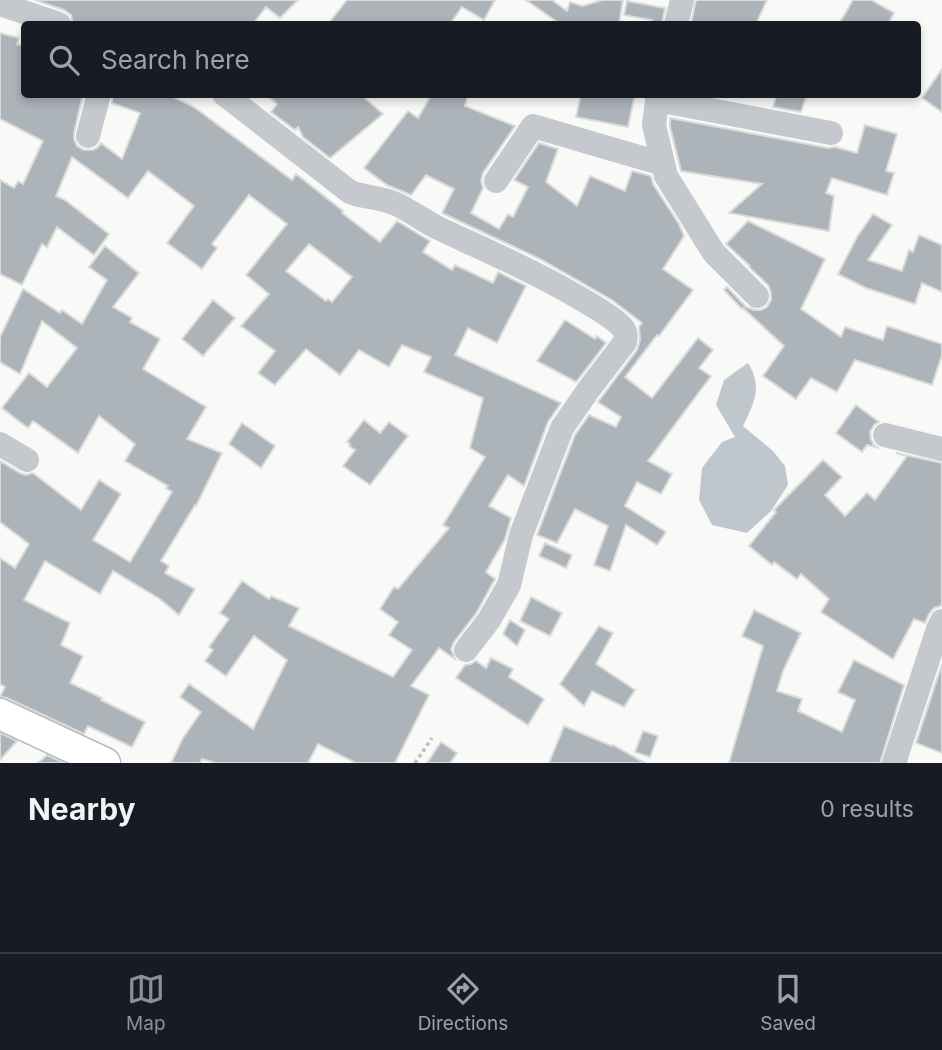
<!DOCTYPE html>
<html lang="en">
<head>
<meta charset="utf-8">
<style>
	body { margin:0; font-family:Inter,sans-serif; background:#20242c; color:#f1f3f6 }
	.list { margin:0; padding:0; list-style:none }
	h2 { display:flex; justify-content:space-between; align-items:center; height:91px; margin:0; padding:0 28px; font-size:30px }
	h2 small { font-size:23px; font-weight:400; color:#9ea1a6 }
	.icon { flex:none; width:38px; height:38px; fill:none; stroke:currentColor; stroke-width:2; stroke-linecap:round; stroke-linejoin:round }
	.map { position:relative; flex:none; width:942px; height:763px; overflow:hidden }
	.search { position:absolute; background:#171b24; box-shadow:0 4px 10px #0003; left:21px; right:21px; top:21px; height:77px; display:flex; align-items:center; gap:18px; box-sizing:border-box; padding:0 24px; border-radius:7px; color:#9ea1a6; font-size:26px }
	.sheet { height:189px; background:#171b24 }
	nav { display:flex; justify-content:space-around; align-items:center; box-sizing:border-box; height:98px; border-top:2px solid #363941; background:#171b24; font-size:19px; color:#9ea1a6 }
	nav a { display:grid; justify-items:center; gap:4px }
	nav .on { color:#8c9099 }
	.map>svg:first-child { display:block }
	.water { fill:#bfc7cd }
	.building { fill:#acb3b9; stroke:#dbdbd9; stroke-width:2; fill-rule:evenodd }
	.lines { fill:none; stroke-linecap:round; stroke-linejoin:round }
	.major-casing { stroke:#b8bcc0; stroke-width:33 }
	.path { stroke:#bdbfc2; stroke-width:3.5; stroke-dasharray:3.5 3.5; stroke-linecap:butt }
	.minor { stroke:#c5c8cc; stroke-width:24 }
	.major { stroke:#fff; stroke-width:30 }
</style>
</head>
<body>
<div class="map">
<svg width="942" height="763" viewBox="0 0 942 763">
	<rect width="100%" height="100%" fill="#f9f9f7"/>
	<path class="water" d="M748,363C763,387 754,403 743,426L773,451L785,466L788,485L771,511L747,533L712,525L699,500L702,468L722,442L735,437L716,405L724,380Z"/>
	<g class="building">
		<path d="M35,0H298L280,18L266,7L253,24H73L71,15L64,10Z"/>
		<path d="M347,0H495L484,20L462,7L450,24H328Z"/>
		<path d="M526,0H552L567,11L570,2L582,6L603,0H623L619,24H560Z"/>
		<path d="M696,0H767L756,24H691Z"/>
		<path d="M853,0H871L894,13L888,24H839Z"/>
		<path d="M627,1L665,8L662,24H651L652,20L624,15Z"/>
		<path d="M0,33L19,38L17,44L24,46V94H83L74,133V139L77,146L84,150H93L98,147L101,143L122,159L140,113L112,103L113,94H167L194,107L292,180L296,174L343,211L342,213L380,242L397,221L430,241L423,252L452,270L455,265L493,283L498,272L526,286L497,343L468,328L455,355L561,403L548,422L524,486L508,475L489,506L511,518L505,539L486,572L495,579L477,612L454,642L451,649L455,659L439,648L411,686L429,695L395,763H356L318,744L308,763H216L202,759L200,763H171L183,738L201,712L180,697L189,684L253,729L287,660L254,636L226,676L205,661L213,650L209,647L229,619L220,613L242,581L269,599L271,596L299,608L289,626L393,677L412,650L389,635L398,622L380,609L394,587L398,589L449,528L443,525L485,457L470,448L483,398L424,372L431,357L402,345L389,367L359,350L340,375L306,349L275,385L258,373L275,351L241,326L269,294L246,275L287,224L249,195L212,244L217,248L202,269L167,243L194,206L193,205L148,171L128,198L72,157L56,196L65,200L109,234L94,255L57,227L47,247L42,244L22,285L0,274V180L14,188L18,181L23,184L43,141L0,119ZM309,244L352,277L332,302L328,299L326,301L286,271Z"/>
		<path d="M942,69V112L922,98Z"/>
		<path d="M265,94H360L383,114L330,158L303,137L298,127L295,130L271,112L277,104Z"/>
		<path d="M432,94H468L465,106L515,126L483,173L481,181L483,188L471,213L499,229L508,214L513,217L528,187L514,180L539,143L558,149L546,182L577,206L590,176L625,191L632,171L651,176L653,184L679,224L684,236L663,269L693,290L659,336L657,335L625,377L652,398L698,338L713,350L699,368L711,376L648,461L672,474L661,494L637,482L625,506L666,532L657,545L626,525L610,571L594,565L608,526L575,509L557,543L537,535L575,435L589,415L616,427L621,417L598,402L637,350L640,340L639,327L642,323L612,300L572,277L540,259L442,213L454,189L426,175L411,195L387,185L364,168L408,111L418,118Z"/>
		<path d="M581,94H635L628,127L576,117Z"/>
		<path d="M777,94H807L801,112L773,107Z"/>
		<path d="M670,118L828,148L835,147L857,153L865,125L897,134L886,171L894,173L887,195L832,178L826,193L834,196L829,231L729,213L762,184L681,171L670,127Z"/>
		<path d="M873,214L892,225L868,260L902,271L909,250L913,252L919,235L942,245V292L922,283L915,304L866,288L838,274L857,237Z"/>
		<path d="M748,221L825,259L801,309L841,337L845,327L883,340L887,326L942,344V355L932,385L855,360L837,392L811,378L796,399L763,376L784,346L743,308L742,309L724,290L727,287L746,307L754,310H761L767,307L771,300V293L768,285L749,267L750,266L726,244Z"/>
		<path d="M105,246L139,273L113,307L132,318L130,322L160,339L143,369L206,407L187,439L222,453L196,506L195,505L161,561L169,566L165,573L195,589L179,615L160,599L113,571L100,594L45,561L24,600L70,623L61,645L83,656L70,683L102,698L101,700L145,722L132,747L88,726L84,734L7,698L0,697L5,687L0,684V558L15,568L29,544L0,522V461L20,473L26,475L33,473L81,510L99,480L121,494L93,540L130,562L172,492L166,488L168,486L125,461L135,444L99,416L78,453L33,421L28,428L2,408L29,373L47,387L77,348L42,321L20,374L0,362V337L23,289L60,313L62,310L82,324L107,280L89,267Z"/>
		<path d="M213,300L235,318L203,356L182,339Z"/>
		<path d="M565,320L595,339L597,336L606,343L576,382L537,361Z"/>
		<path d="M856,405L879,422L874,425L870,432L871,440L874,445L879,448L867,445L862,452L836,433Z"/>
		<path d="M364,420L380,433L389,422L408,436L370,485L343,466L355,450L349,446L350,444L347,442Z"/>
		<path d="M242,423L275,446L261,468L229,444Z"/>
		<path d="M896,453L942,463V602L941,606L934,608L929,614L925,623L914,619L893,659L821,612L829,599L801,574L797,579L774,562L772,565L749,546L776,512L774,510L823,460L842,477L825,495L845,516L867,493L875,500L907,456Z"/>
		<path d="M545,543L572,555L566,568L539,556Z"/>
		<path d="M531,597L562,613L550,636L520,621Z"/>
		<path d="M754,610L801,633L783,671L777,691L802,699L798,711L842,732L855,700L838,692L854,660L904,685L880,763H729L763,646L742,636Z"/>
		<path d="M510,620L525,630L517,646L503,634Z"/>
		<path d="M599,626L613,633L596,664L635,690L624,707L592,691L584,706L560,684Z"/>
		<path d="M491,658L513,669L509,677L544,699L528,725L456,678L465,665L471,664L476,661L486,668Z"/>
		<path d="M942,664V753L916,743Z"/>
		<path d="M564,726L612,746L613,745L645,763H549Z"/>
		<path d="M643,731L658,736L650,757L635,752Z"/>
		<path d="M0,733L17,741L0,760Z"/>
		<path d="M441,742L457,753L450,763H427Z"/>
		<path d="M47,755L64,763H38Z"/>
	</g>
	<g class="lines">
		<g class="major-casing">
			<path id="major" d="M0,714L105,763"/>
		</g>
		<path class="path" d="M415,763L432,738"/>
		<g class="minor">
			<path d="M0,4L59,24"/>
			<path d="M676,24L682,0"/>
			<path d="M224,94L350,192C365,198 381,197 396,204C411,211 424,221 438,228C487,251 536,272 583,300C595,307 613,317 622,327C626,331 626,337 625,342L589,389L562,428L521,535L509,585L489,620L466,650"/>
			<path d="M658,94L654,125L666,176L714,253L757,296"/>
			<path d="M657,100L831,133"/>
			<path d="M88,136L99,94"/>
			<path d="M496,181L533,126L663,164"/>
			<path d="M885,435L942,449"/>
			<path d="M0,444L27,460"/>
			<path d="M894,763L938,629L942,621"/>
		</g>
		<use href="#major" class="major"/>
	</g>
</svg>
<div class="search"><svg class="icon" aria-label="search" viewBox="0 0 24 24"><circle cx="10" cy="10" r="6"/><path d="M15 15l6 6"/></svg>Search here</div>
</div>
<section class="sheet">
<h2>Nearby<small>0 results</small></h2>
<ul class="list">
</ul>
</section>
<nav>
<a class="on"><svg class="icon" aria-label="map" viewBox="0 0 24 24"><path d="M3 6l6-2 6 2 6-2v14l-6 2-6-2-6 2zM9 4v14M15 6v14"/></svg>Map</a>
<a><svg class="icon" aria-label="directions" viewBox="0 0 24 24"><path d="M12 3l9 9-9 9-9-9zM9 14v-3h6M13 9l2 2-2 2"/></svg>Directions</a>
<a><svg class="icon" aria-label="saved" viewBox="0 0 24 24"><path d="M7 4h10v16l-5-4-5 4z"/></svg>Saved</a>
</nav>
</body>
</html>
